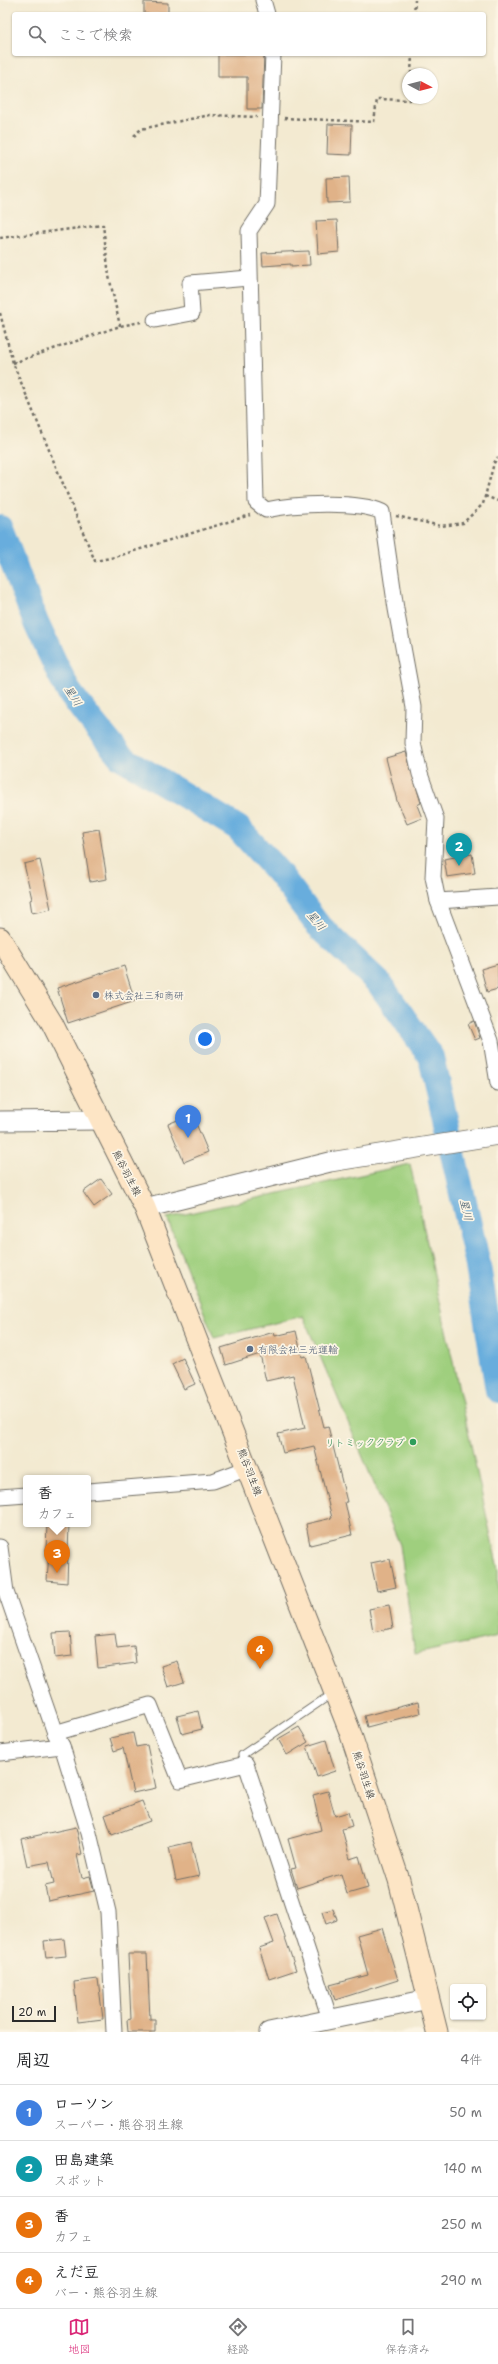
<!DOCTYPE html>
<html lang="ja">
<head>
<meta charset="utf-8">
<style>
	body { margin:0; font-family:"Shantell Sans","Klee One",sans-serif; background:#f2f2f2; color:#202124 }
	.controls { position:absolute; right:12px; bottom:12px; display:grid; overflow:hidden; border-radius:4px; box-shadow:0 1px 3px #0004 }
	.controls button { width:36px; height:36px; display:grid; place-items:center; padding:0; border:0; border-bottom:1px solid #e0e0e0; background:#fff; color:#202124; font:20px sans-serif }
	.compass { position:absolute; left:402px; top:68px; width:36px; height:36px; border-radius:50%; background:#fff; box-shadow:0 1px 3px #0004; rotate:97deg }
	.scale { position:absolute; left:12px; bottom:10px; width:44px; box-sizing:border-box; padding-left:4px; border:2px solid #2b2b2b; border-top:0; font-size:11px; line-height:14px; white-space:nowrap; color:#2b2b2b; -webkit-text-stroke:3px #fcf5e5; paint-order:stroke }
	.you { position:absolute; left:205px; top:1039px; width:14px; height:14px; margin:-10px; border:3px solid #fff; border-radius:50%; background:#1a73e8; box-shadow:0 0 0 6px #1a73e833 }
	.badge { display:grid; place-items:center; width:26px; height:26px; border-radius:50%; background:#db2777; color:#fff; font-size:13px; font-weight:700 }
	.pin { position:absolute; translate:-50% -33px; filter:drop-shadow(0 1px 2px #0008) }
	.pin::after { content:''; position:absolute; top:21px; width:14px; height:12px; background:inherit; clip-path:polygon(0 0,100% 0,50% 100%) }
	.popup { position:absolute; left:23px; top:1475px; width:68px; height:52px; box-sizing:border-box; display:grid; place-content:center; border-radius:4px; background:#fff; filter:drop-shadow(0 1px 3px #0005); font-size:13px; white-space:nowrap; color:#757577 }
	.popup b { font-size:15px; color:#202124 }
	.popup::after { content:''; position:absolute; left:50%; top:100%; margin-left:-8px; border:8px solid transparent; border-top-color:#fff }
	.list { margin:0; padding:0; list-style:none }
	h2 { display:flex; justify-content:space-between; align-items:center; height:52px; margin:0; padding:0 16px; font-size:17px }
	h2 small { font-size:13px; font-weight:400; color:#757577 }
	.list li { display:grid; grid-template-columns:26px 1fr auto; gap:12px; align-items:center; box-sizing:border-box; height:56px; padding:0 16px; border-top:1px solid #e0e0e0 }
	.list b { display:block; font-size:15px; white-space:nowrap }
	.list p { margin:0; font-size:13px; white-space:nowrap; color:#757577 }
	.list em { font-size:13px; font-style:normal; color:#757577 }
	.icon { flex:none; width:22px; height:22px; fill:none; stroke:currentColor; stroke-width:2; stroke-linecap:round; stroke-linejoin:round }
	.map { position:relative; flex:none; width:498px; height:2032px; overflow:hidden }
	.search { position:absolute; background:#fff; box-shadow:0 1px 3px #0004; left:12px; right:12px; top:12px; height:44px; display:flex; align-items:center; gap:10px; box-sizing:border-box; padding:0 14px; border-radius:4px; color:#757577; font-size:15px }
	.sheet { height:276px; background:#fff }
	nav { display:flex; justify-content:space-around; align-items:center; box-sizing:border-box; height:56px; border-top:1px solid #e0e0e0; background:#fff; font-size:11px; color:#757577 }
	nav a { display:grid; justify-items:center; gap:2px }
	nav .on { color:#db2777 }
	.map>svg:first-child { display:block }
	.green { fill:#9fcf7e; stroke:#657d54 }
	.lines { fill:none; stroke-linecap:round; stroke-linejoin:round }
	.river { stroke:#67addd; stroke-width:26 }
	.building { fill:#e0b288 }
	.service-casing { stroke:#716e65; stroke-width:9 }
	.minor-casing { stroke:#716e65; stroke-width:17 }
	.tertiary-casing { stroke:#716e65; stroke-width:21 }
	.secondary-casing { stroke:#716e65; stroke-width:23 }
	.path { stroke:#716e65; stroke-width:2.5; stroke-dasharray:3 3; stroke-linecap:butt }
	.service { stroke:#fff; stroke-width:7 }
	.minor { stroke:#fff; stroke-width:15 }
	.tertiary { stroke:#fff; stroke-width:19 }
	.secondary { stroke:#fde5c5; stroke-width:21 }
	.service-dot { fill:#5c6f8a; stroke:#fcf5e5; stroke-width:1.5 }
	.leisure-dot { fill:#2e9e5b; stroke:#fcf5e5; stroke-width:1.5 }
	.labels { text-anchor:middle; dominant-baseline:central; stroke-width:3.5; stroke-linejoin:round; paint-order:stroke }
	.service-label { font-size:10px; fill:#4e5e75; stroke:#fcf5e5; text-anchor:start }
	.street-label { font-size:10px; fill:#2b2b2b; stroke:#fcf5e5 }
	.leisure-label { font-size:10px; fill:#27864d; stroke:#fcf5e5; text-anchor:end }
	.water-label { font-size:11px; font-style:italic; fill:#405869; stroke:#fcf5e5 }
</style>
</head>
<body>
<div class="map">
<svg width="498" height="2032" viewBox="0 0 498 2032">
	<rect width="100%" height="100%" fill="#fcf5e5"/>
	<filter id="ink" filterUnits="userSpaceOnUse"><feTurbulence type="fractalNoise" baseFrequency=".025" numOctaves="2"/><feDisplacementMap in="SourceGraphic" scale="8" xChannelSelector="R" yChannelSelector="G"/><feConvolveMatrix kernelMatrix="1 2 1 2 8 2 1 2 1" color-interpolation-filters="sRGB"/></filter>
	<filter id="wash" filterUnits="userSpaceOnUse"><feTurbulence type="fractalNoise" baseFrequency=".012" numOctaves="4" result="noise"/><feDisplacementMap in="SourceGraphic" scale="16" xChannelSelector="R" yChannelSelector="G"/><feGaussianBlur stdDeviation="0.9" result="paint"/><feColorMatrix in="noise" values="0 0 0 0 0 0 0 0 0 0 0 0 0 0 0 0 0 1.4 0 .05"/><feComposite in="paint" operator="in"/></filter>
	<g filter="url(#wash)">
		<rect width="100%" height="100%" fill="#f3ead1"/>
		<path class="green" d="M410,1164L498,1569V1636L415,1654L400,1545L303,1316L214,1338L167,1218Z"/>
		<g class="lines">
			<path class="river" d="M0,528L36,623L57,668L69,692L89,718L121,757L238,828L278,872L317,924L379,983L431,1057L477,1260L498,1390"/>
		</g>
		<g id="blocks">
			<g class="building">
				<path d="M144,2L168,3V14H144Z"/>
				<path d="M218,54H264L262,109H247V77H218Z"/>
				<path d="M328,124L352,125L351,155L327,154Z"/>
				<path d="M349,177L350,202L327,203L326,178Z"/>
				<path d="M337,220L339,252L318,254L316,221Z"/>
				<path d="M309,251L310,265L291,266V264L263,266L262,253Z"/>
				<path d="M406,752L421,803L417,805L422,818L407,824L397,801L386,758Z"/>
				<path d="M99,829L107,879L90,882L82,832Z"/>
				<path d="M472,854L475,873L447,877L444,859Z"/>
				<path d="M40,860L51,909L32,913L30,900L32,899L24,864Z"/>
				<path d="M498,964V989L487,992L481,969Z"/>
				<path d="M124,966L135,1001L68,1023L57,988Z"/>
				<path d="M474,1021L480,1038L475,1040L468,1024Z"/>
				<path d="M192,1114L208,1152L184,1162L168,1124Z"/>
				<path d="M101,1179L112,1194L94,1207L83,1192Z"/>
				<path d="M296,1331L302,1357L306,1356L324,1427L328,1426L347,1502H345L352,1535L310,1545L306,1524L332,1518L314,1446L283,1453L278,1434L305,1428L293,1375L266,1381L260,1354L226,1365L221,1348L274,1332L275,1336Z"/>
				<path d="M183,1358L195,1384L184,1389L172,1364Z"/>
				<path d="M47,1524H69L67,1583L47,1581L49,1552L46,1551Z"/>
				<path d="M390,1559L396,1587L377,1591L371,1563Z"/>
				<path d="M389,1605L393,1628L373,1632L369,1609Z"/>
				<path d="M70,1632L72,1656L55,1658L53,1633Z"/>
				<path d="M115,1634L117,1648L134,1646L136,1663L98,1668L95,1636Z"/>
				<path d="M177,1661L184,1682L168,1687L161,1666Z"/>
				<path d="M418,1702L420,1713L367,1727L364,1716Z"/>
				<path d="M198,1711L202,1729L182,1734L177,1716Z"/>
				<path d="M299,1727L308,1742L287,1755L278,1739Z"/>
				<path d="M133,1733L136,1747L147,1745L156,1788L133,1793L123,1748L114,1751L110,1738Z"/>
				<path d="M326,1740L335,1771L317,1777L307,1746Z"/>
				<path d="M328,1791L335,1816L348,1812L352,1826L342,1829L350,1859L359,1856L368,1888L347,1894L341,1874L297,1888L291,1869L296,1868L288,1839L321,1830L313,1795Z"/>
				<path d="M142,1801L150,1821L112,1835L105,1815Z"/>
				<path d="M76,1827L82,1854L77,1855L82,1878L90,1876L94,1891L48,1901L45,1886L54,1884L49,1862L27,1866L21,1839Z"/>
				<path d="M191,1842L199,1876L176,1881L169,1847Z"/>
				<path d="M333,1909L337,1920L326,1924L322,1912Z"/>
				<path d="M277,1914L296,1970L269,1979L259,1948L274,1943L265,1918Z"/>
				<path d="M382,1928L398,1980L335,2000L330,1985L368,1975L357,1935Z"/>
				<path d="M64,1939L66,1956L46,1958L44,1941Z"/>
				<path d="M128,1954H147L150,2019H155V2032H128L127,2020L131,2019Z"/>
				<path d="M98,1979L103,2019L78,2022L74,1982Z"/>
			</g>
		</g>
	</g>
	<g filter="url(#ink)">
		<use href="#blocks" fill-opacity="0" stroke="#716e65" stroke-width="1"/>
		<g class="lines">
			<g class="service-casing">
				<path id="service" d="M246,1764L242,1755L333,1693"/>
			</g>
			<g class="minor-casing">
				<g id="minor">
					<path d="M263,0L267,14"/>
					<path d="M273,54L267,204L249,231L256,502L266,510C293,504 357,500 382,512L396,609L414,707L413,743L420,774L436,819L433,877L438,901L491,1041L498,1083"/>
					<path d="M155,320L192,313L190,283L249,278"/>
					<path d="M438,901L498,897"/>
					<path d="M88,1491L213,1481L248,1468"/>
					<path d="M0,1497L26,1495"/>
					<path d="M0,1547L6,1592L55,1733L62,1746L89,1833L108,1912L114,2032"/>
					<path d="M55,1733L150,1705L180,1780L246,1764L330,2019"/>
					<path d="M0,1753L62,1746"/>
				</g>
			</g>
			<g class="tertiary-casing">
				<g id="tertiary">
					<path d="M0,1121L100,1120"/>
					<path d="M145,1208L330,1162L498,1135"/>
					<path d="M269,2032L429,1999"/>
				</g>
			</g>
			<g class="secondary-casing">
				<path id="secondary" d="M0,938L52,1023L145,1208L349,1729L399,1880L437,2032"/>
			</g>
			<g class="path">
				<path d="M414,14L415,0"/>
				<path d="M411,74L412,54"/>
				<path d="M284,118L374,122L377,99L409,100V98"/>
				<path d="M134,136L141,129L210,115L257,117"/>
				<path d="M0,238L103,225L109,276L120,326"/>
				<path d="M0,313L13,363L95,561L115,557L250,515"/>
				<path d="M13,363L120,326L141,322"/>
				<path d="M485,496L498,501"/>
				<path d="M396,516L441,526L463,523L483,504L494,463L498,457"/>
			</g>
			<use href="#service" class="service"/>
			<use href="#minor" class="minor"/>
			<use href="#tertiary" class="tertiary"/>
			<use href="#secondary" class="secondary"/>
		</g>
	</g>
	<g class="service-dot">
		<circle cx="96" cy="995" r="4"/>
		<circle cx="250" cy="1349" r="4"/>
	</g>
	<circle class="leisure-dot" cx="413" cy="1442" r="4"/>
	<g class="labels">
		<g class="service-label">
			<text x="104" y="995">株式会社三和商研</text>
			<text x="258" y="1349">有限会社三光運輸</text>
		</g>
		<g class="street-label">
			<text transform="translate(127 1173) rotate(63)">熊谷羽生線</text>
			<text transform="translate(250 1472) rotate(69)">熊谷羽生線</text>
			<text transform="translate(364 1775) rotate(72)">熊谷羽生線</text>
		</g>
		<g class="leisure-label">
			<text x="405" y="1442">リトミッククラブ</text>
		</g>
		<g class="water-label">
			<text transform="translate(73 696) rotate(57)">星川</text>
			<text transform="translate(316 921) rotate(49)">星川</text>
			<text transform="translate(466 1210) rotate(77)">星川</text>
		</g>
	</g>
</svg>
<div class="controls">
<button><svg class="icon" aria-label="locate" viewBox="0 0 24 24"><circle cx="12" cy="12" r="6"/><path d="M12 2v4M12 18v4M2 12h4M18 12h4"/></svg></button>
</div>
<svg class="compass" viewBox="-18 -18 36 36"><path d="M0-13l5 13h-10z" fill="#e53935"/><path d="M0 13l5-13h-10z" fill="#757577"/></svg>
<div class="scale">20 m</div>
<div class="you"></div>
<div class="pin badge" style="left:188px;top:1138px;background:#3f7fe0">1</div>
<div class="pin badge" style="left:459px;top:866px;background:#0f9aa8">2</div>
<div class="pin badge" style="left:57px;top:1573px;background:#e8710a">3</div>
<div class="popup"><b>香</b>カフェ</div>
<div class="pin badge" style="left:260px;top:1669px;background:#e8710a">4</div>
<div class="search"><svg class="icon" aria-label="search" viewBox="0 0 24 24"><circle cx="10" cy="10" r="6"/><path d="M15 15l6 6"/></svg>ここで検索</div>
</div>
<section class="sheet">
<h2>周辺<small>4件</small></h2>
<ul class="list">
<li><span class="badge" style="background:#3f7fe0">1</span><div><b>ローソン</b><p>スーパー · 熊谷羽生線</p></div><em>50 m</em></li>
<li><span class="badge" style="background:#0f9aa8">2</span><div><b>田島建築</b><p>スポット</p></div><em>140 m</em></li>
<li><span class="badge" style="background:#e8710a">3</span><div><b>香</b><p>カフェ</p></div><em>250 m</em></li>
<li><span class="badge" style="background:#e8710a">4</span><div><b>えだ豆</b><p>バー · 熊谷羽生線</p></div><em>290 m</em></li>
</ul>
</section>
<nav>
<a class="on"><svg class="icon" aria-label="map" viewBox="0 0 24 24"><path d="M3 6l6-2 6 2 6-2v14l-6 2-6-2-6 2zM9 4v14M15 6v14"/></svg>地図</a>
<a><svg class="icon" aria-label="directions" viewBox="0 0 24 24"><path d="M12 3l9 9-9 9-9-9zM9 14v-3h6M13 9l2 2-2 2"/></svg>経路</a>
<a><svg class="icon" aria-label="saved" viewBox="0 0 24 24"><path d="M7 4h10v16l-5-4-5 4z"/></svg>保存済み</a>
</nav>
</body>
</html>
